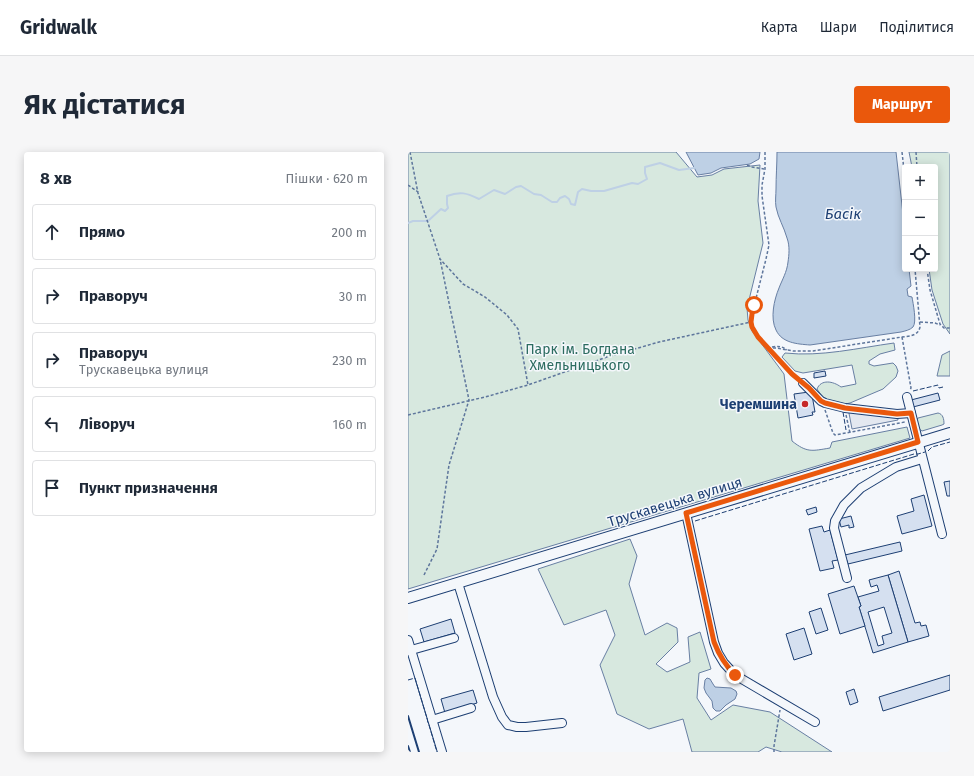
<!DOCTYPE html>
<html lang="uk">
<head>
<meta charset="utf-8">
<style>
	body { margin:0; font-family:"Fira Sans",sans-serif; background:#f6f6f7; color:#1f2937 }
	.controls { position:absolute; right:12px; top:12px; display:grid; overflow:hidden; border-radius:4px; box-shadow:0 2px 10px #0003 }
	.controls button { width:36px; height:36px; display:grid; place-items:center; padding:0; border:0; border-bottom:1px solid #e0e1e3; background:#fff; color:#1f2937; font:20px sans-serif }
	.stop { position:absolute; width:12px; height:12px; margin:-9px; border:3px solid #ea580c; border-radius:50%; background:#fff }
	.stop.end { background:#ea580c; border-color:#fff; box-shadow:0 1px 4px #0008 }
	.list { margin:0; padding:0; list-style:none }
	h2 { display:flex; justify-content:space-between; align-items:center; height:52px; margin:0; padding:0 16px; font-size:17px }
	h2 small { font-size:13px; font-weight:400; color:#747a83 }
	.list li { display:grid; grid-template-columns:26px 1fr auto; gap:12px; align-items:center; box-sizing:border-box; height:56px; margin:0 8px 8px; padding:0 8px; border:1px solid #e0e1e3; border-radius:4px }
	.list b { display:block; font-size:15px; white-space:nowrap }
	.list p { margin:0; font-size:13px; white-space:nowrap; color:#747a83 }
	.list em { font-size:13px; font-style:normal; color:#747a83 }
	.icon { flex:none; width:22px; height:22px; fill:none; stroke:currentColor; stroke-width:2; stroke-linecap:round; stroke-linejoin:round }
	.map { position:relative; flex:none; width:542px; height:600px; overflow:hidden; border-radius:4px }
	header { display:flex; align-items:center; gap:24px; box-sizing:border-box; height:56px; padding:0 20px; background:#fff; border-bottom:1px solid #e0e1e3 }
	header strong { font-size:19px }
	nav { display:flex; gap:22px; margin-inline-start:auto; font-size:14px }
	.intro { display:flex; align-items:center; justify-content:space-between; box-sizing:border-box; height:96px; padding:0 24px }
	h1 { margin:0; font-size:28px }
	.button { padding:10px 18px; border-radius:4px; background:#ea580c; color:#fff; font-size:14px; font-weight:700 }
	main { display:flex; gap:24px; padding:0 24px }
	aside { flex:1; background:#fff; border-radius:4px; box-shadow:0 2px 10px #0003 }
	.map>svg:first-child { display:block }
	.green { fill:#d7e8df; stroke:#687fa3 }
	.parking { fill:#e3e8f0; stroke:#687fa3 }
	.water { fill:#bed0e5; stroke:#687fa3 }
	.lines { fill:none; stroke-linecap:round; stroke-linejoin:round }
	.stream { stroke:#bed0e5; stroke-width:2 }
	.building { fill:#d5e0f0; stroke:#1d3f73; fill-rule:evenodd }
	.minor-casing { stroke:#1d3f73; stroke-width:10 }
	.major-casing { stroke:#1d3f73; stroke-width:12 }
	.path { stroke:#5e769c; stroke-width:1.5; stroke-dasharray:3 2; stroke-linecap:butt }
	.minor { stroke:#f4f7fb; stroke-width:8 }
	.major { stroke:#f4f7fb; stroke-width:10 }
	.fence { stroke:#1d3f73; stroke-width:1; stroke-dasharray:5 2; stroke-linecap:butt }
	.wall { stroke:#1d3f73; stroke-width:2 }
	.route { stroke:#ea580c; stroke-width:5 }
	.poi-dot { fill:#c62828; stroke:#f4f7fb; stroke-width:1.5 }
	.labels { text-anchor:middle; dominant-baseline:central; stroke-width:3; stroke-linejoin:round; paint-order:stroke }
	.park-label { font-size:14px; fill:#2c6c60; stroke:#f4f7fb }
	.poi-label { font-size:14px; font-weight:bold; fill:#1d3f73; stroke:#f4f7fb; text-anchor:end }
	.street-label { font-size:14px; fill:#1d3f73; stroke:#f4f7fb }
	.water-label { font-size:15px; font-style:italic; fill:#1d3f73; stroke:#f4f7fb }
</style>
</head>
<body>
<header>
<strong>Gridwalk</strong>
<nav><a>Карта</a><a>Шари</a><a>Поділитися</a></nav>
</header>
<div class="intro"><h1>Як дістатися</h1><a class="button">Маршрут</a></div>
<main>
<aside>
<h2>8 хв<small>Пішки · 620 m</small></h2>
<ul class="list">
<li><svg class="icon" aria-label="ahead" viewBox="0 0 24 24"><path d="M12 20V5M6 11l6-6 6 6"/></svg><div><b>Прямо</b></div><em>200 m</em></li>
<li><svg class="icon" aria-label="right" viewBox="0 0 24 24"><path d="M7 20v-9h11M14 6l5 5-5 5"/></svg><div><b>Праворуч</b></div><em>30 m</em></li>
<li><svg class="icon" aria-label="right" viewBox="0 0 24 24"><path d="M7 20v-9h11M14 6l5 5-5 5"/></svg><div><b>Праворуч</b><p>Трускавецька вулиця</p></div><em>230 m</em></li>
<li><svg class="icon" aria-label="left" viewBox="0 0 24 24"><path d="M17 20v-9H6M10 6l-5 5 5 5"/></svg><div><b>Ліворуч</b></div><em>160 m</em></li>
<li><svg class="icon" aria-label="arrive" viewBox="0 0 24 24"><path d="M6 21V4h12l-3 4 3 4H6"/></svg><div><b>Пункт призначення</b></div></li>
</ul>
</aside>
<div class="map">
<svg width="542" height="600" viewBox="0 0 542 600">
	<rect width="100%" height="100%" fill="#f4f7fb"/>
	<g class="green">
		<path d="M0,0H268L289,25L304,23L316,17L352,13L350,49L355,91L339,156L340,168L344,179L376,222L384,289C399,301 404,299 422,296L424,290L499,275L502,286L0,437Z"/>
		<path d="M501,0H542V182L535,172L524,138L521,117H527V15H504Z"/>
		<path d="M486,191L487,198L472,202L461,209V212L466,214L485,211L488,214L490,219L488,225L475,237L442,251L433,253L417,249L409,237C413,227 425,229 433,235L448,232L444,213L395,221L387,219L374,205L377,201C413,205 450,196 486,191Z"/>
		<path d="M542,199V224H529L534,203Z"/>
		<path d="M530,261C535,262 536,267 536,272L534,273L514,279L510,276L508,269L510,266Z"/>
		<path d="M222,387L229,404L221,432L237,483L259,471L269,476L270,490L248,512L259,520L282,510L280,485L292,480L303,517L291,521L289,546L303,568L325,553L362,560L424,600H374L358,595L350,600H284L275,567L241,577L209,562L192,513L207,483L198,458L156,473L130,417Z"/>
	</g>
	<path class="parking" d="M440,256L489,262L490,268L444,277Z"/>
	<g class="water">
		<path d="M278,0H352L351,7L342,12L313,16L303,21L290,23Z"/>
		<path d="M369,0H488L497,80V117H501L503,134L499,137L500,144L504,145C505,151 509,170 505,175C502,178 497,179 493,180L402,193C389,192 374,191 368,178C362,166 366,148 371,136C374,128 379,120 380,110C381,103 382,94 379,86C376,75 370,66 368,55C367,49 368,43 368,37C368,24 369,12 369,0Z"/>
		<path d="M299,526L302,527L305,532L307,535L323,536L328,539L329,542L327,547L318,553L312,559H308L305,556L304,549L298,541L296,536L297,528Z"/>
	</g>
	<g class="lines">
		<path class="stream" d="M0,71L5,69H20L33,57L37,59L40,56L39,52V44C52,39 59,41 71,47L86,38L97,42L108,35L113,34L126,42L133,43L144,50H149L152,46L157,44L161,47L163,52L167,53L170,40L174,37L183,39H196L224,31L230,32L239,27L237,21V15L252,11L271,18L286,16L287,15"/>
	</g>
	<g class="building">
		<path d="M417,219L418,224L406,226V221Z"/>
		<path d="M401,240L402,244L404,243L407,260H404L405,263L390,266L386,242Z"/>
		<path d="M530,241L532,248L505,255L503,248Z"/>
		<path d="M542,329V344H539L536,330Z"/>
		<path d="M516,343L524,374L494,382L489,364L506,359L503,347Z"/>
		<path d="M408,355L409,360L400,363L398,358Z"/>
		<path d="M443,364L446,375L441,376V373L433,375L431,367Z"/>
		<path d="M414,374L416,380L422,378L430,408L424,409L426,416L412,419L401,377Z"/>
		<path d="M492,390L494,399L440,412L437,403Z"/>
		<path d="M491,419L507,471L512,470L513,474L518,473L521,484L500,490L480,423Z"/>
		<path d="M480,423L500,490L465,501L451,455L453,454L450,445L471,439L469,433L463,435L461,428ZM476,455L484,481L474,484L476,492L470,494L460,460Z"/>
		<path d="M446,434L453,454L451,455L457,474L432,482L420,442Z"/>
		<path d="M413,456L420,478L408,482L401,460Z"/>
		<path d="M43,467L47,481L16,490L12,477Z"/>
		<path d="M396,476L404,502L386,508L378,482Z"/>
		<path d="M542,523V538L475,559L471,545Z"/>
		<path d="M446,537L450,550L442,553L438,540Z"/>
		<path d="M65,538L69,551L37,561L33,547Z"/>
	</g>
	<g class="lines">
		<g class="minor-casing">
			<g id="minor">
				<path d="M395,231L413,249L417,251L437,256L489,262L503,261"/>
				<path d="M499,245L534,382"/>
				<path d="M278,361L306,490L310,501L316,511L327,523L407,570"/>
				<path d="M439,426L426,376L427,369L436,353L453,336L488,315L514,307"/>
				<path d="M50,431L85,545L94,565L100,573L109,575H118L154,571"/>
				<path d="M0,488L34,600"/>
				<path d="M0,499L46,486"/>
				<path d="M24,568L63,556"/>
			</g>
		</g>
		<g class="major-casing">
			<path id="major" d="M0,446L542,281"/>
		</g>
		<g class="path">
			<path d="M2,0L10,41L32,107L55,132L77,145L99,163L110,177L120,233"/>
			<path d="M357,0V17L354,33V44L361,93L358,107L344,162L343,170L344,175L350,185L384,222L390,227"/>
			<path d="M494,0L497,27"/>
			<path d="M508,0L509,15"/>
			<path d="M339,13L344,15L356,17"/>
			<path d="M0,33L10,40"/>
			<path d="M519,117L522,138L532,172L536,176H542"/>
			<path d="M512,170L527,171L532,173"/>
			<path d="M494,185L503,236L502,238"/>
			<path d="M364,195C370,194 374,194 379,198"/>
			<path d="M360,196H368L385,199H405L494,185C502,184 510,184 512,175L507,117"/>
			<path d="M417,258L425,281L427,283L497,270"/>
			<path d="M0,263L77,245L120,233L199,205L251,190L343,170"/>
			<path d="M438,263L442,281"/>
			<path d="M16,423L29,397L41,313L61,248L32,107"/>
			<path d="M366,600V594L372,558"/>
		</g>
		<use href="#minor" class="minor"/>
		<use href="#major" class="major"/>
		<g class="fence">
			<path d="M505,239L530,233L531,236L535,235"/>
			<path d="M435,260L438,278"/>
			<path d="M520,299L524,295L542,290"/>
			<path d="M287,369L506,302H510L517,300"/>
			<path d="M0,528L7,526L29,600"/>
		</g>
		<g class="wall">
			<path d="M0,564L11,600"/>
			<path d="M0,594L2,600"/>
		</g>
	</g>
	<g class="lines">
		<path class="route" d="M327,523C317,513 311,503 306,490L278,361L510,290L503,261L489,262L437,256L417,251L413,249L401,236L384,222L350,185L344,175L343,170L344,162L346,153"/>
	</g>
	<circle class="poi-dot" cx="397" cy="252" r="4"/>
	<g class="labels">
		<g class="park-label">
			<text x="172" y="197">Парк ім. Богдана<tspan x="172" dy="16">Хмельницького</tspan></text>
		</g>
		<g class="poi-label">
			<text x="389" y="252">Черемшина</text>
		</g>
		<g class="street-label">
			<text transform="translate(267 350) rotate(-17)">Трускавецька вулиця</text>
		</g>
		<g class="water-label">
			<text x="435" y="62">Басік</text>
		</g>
	</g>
</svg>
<div class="controls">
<button>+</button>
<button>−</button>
<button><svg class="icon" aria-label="locate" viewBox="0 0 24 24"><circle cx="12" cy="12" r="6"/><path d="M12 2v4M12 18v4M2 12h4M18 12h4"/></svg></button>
</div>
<div class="stop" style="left:346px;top:153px"></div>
<div class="stop end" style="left:327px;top:523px"></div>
</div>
</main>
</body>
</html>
